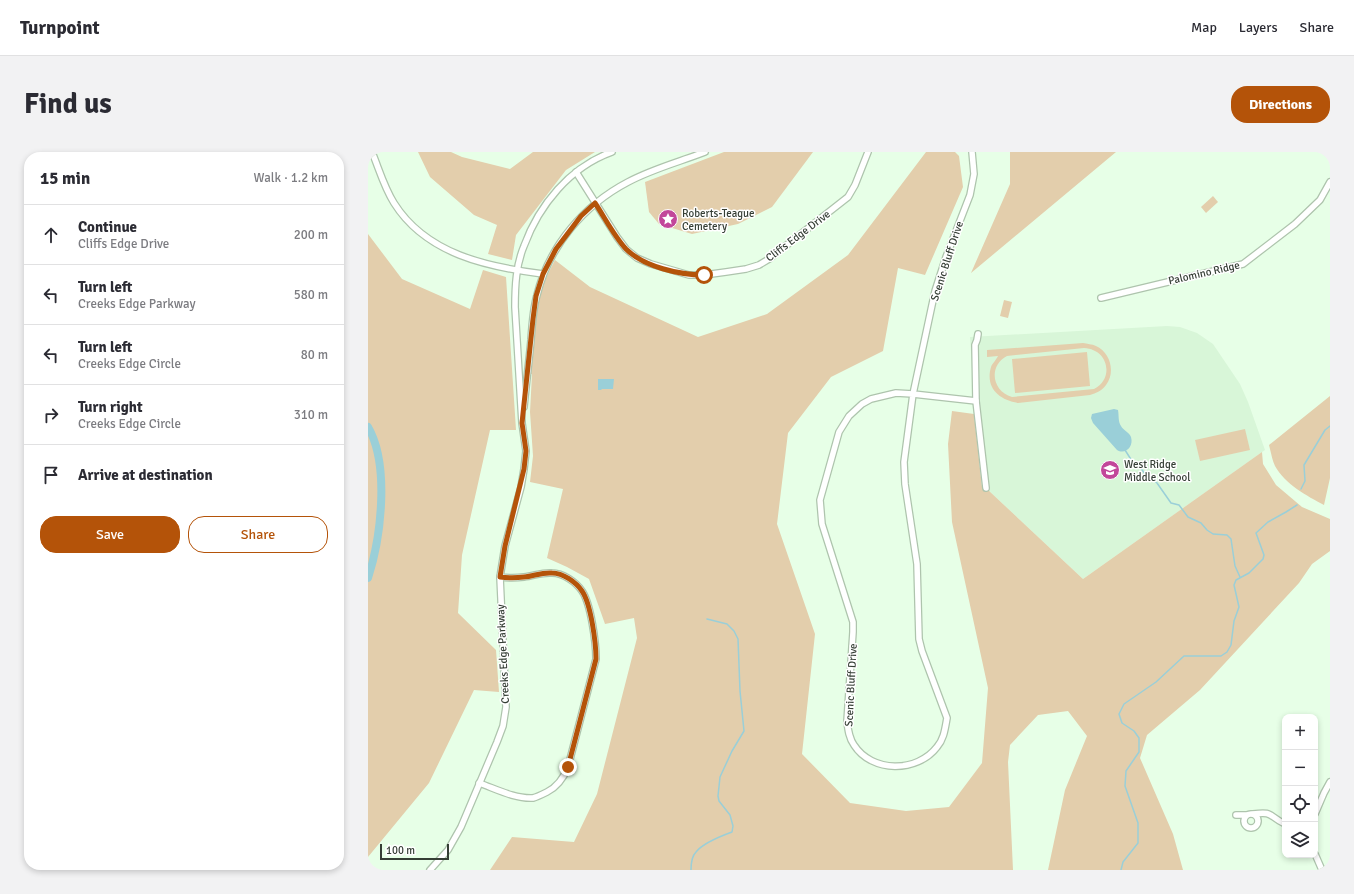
<!DOCTYPE html>
<html lang="en">
<head>
<meta charset="utf-8">
<style>
	body { margin:0; font-family:Signika,sans-serif; background:#f2f2f3; color:#2b2b33 }
	.controls { position:absolute; right:12px; bottom:12px; display:grid; overflow:hidden; border-radius:8px; box-shadow:0 2px 6px #0003 }
	.controls button { width:36px; height:36px; display:grid; place-items:center; padding:0; border:0; border-bottom:1px solid #e1e1e2; background:#fff; color:#2b2b33; font:20px sans-serif }
	.scale { position:absolute; left:12px; bottom:10px; width:69px; box-sizing:border-box; padding-left:4px; border:2px solid #353e35; border-top:0; font-size:11px; line-height:14px; white-space:nowrap; color:#353e35; -webkit-text-stroke:3px #fff; paint-order:stroke }
	.stop { position:absolute; width:12px; height:12px; margin:-9px; border:3px solid #b45309; border-radius:50%; background:#fff }
	.stop.end { background:#b45309; border-color:#fff; box-shadow:0 1px 4px #0008 }
	.list { margin:0; padding:0; list-style:none }
	h2 { display:flex; justify-content:space-between; align-items:center; height:52px; margin:0; padding:0 16px; font-size:17px }
	h2 small { font-size:13px; font-weight:400; color:#7c7c81 }
	.list li { display:grid; grid-template-columns:26px 1fr auto; gap:12px; align-items:center; box-sizing:border-box; height:60px; padding:0 16px; border-top:1px solid #e1e1e2 }
	.list b { display:block; font-size:15px; white-space:nowrap }
	.list p { margin:0; font-size:13px; white-space:nowrap; color:#7c7c81 }
	.list em { font-size:13px; font-style:normal; color:#7c7c81 }
	.actions { display:flex; gap:8px; padding:12px 16px }
	.actions a { flex:1; padding:9px 0; border:1px solid #b45309; border-radius:16px; text-align:center; font-size:14px; color:#b45309 }
	.actions .main { background:#b45309; color:#fff }
	.icon { flex:none; width:22px; height:22px; fill:none; stroke:currentColor; stroke-width:2; stroke-linecap:round; stroke-linejoin:round }
	.map { position:relative; flex:none; width:962px; height:718px; overflow:hidden; border-radius:16px }
	header { display:flex; align-items:center; gap:24px; box-sizing:border-box; height:56px; padding:0 20px; background:#fff; border-bottom:1px solid #e1e1e2 }
	header strong { font-size:19px }
	nav { display:flex; gap:22px; margin-inline-start:auto; font-size:14px }
	.intro { display:flex; align-items:center; justify-content:space-between; box-sizing:border-box; height:96px; padding:0 24px }
	h1 { margin:0; font-size:28px }
	.button { padding:10px 18px; border-radius:16px; background:#b45309; color:#fff; font-size:14px; font-weight:700 }
	main { display:flex; gap:24px; padding:0 24px }
	aside { flex:1; background:#fff; border-radius:16px; box-shadow:0 2px 6px #0003 }
	.map>svg:first-child { display:block }
	.built { fill:#d8f6d8 }
	.green { fill:#e3ceac; fill-rule:evenodd }
	.water { fill:#9acfd8 }
	.lines { fill:none; stroke-linecap:round; stroke-linejoin:round }
	.stream { stroke:#9acfd8; stroke-width:1.5 }
	.river { stroke:#9acfd8; stroke-width:8 }
	.minor-casing { stroke:#aec4ad; stroke-width:8 }
	.minor { stroke:#fff; stroke-width:5.5 }
	.route { stroke:#b45309; stroke-width:5 }
	.labels { text-anchor:middle; dominant-baseline:central; stroke-width:3; stroke-linejoin:round; paint-order:stroke }
	.poi-label { font-size:11px; fill:#353e35; stroke:#fff; text-anchor:start }
	.street-label { font-size:11px; fill:#353e35; stroke:#fff }
</style>
</head>
<body>
<header>
<strong>Turnpoint</strong>
<nav><a>Map</a><a>Layers</a><a>Share</a></nav>
</header>
<div class="intro"><h1>Find us</h1><a class="button">Directions</a></div>
<main>
<aside>
<h2>15 min<small>Walk · 1.2 km</small></h2>
<ul class="list">
<li><svg class="icon" aria-label="ahead" viewBox="0 0 24 24"><path d="M12 20V5M6 11l6-6 6 6"/></svg><div><b>Continue</b><p>Cliffs Edge Drive</p></div><em>200 m</em></li>
<li><svg class="icon" aria-label="left" viewBox="0 0 24 24"><path d="M17 20v-9H6M10 6l-5 5 5 5"/></svg><div><b>Turn left</b><p>Creeks Edge Parkway</p></div><em>580 m</em></li>
<li><svg class="icon" aria-label="left" viewBox="0 0 24 24"><path d="M17 20v-9H6M10 6l-5 5 5 5"/></svg><div><b>Turn left</b><p>Creeks Edge Circle</p></div><em>80 m</em></li>
<li><svg class="icon" aria-label="right" viewBox="0 0 24 24"><path d="M7 20v-9h11M14 6l5 5-5 5"/></svg><div><b>Turn right</b><p>Creeks Edge Circle</p></div><em>310 m</em></li>
<li><svg class="icon" aria-label="arrive" viewBox="0 0 24 24"><path d="M6 21V4h12l-3 4 3 4H6"/></svg><div><b>Arrive at destination</b></div></li>
</ul>
<div class="actions"><a class="main">Save</a><a>Share</a></div>
</aside>
<div class="map">
<svg width="962" height="718" viewBox="0 0 962 718">
	<rect width="100%" height="100%" fill="#e7ffe7"/>
	<path class="built" d="M799,174L812,175L829,181L845,192L872,232L880,250L897,298L715,427L618,336L606,251L602,185Z"/>
	<g class="green">
		<path d="M50,0H83L94,5L142,17L165,0H227L198,18L148,83L144,108L120,102L129,73L106,63L62,25Z"/>
		<path d="M356,0H445L404,55L370,72L324,82L291,72L281,60L277,30Z"/>
		<path d="M558,0H587L591,4L595,35L557,123L530,116L515,199L463,225L420,281L409,372L447,482L434,602L482,651L538,659L581,655L614,611L620,536L584,370L580,292L584,259L606,262L614,335L619,337L715,427L894,300L895,312L908,333L934,355L962,367V399L944,412L931,431L832,538L779,583L772,606L805,682L815,718H680L697,638L719,584L700,559L670,563L642,593L640,610L645,718H122L144,685L206,690L229,642L269,486L266,466L237,472L221,427L199,415L179,406L195,337L162,330L165,304L162,260L164,222H162C165,191 166,160 176,131C179,123 183,116 187,108L222,135L330,185L399,162L480,103Z"/>
		<path d="M642,0H748L603,121L642,32Z"/>
		<path d="M845,44L850,50L838,61L833,55Z"/>
		<path d="M0,82L34,127L102,157L115,118L138,125L148,278H122L94,403L90,461L128,498L131,540L106,538L61,631L0,705Z"/>
		<path d="M636,148L644,150L640,166L632,164Z"/>
		<path d="M715,191C719,192 724,192 728,194C742,200 748,220 738,233C734,239 728,241 722,243L650,251C631,248 617,236 623,215C624,212 628,208 630,204L619,205V198ZM716,196C740,197 747,226 726,237L644,245C624,239 620,214 639,204Z"/>
		<path d="M719,200L722,234L647,241L644,207Z"/>
		<path d="M962,244V326L956,353C939,344 917,332 907,314C904,308 903,300 901,293Z"/>
		<path d="M877,277L882,298L832,309L827,288Z"/>
	</g>
	<g class="water">
		<path d="M230,227H246L245,237H234L233,238H230Z"/>
		<path d="M746,257L750,258C751,263 750,270 753,274C755,278 761,280 763,285C766,295 757,303 749,298L725,271L723,266L724,262Z"/>
	</g>
	<g class="lines">
		<g class="stream">
			<path d="M757,298L764,309L771,314L778,323L789,331L803,351L811,353L820,365L833,371L839,378L845,382L859,383L863,387L867,414L872,425"/>
			<path d="M933,337L937,329L936,313L957,278L962,274"/>
			<path d="M323,718C323,712 324,704 328,700C335,691 353,684 364,680L365,674L362,663L351,649L350,644L352,625L364,599L376,579L372,539L370,487L366,479L359,472L339,467"/>
			<path d="M753,718L755,710L770,691V671L757,634L758,619L771,600V586L766,579L754,571L751,562L756,552L788,530L816,504H853L859,500L863,493L866,469L871,455L866,433L868,428L881,421L895,407L896,403L888,381L900,370L918,360L929,353"/>
		</g>
		<path class="river" d="M0,275C22,313 13,386 0,426"/>
		<g class="minor-casing">
			<g id="minor">
				<path d="M4,0C11,17 16,35 26,51C58,102 119,115 175,122"/>
				<path d="M604,0L606,22L602,43L578,105L567,139L545,242L608,249"/>
				<path d="M208,20L249,85L258,97L269,106L283,112L321,123H336L358,120L378,117L391,113L401,107L480,45L487,33L500,0"/>
				<path d="M733,146L875,112L927,72L952,48L962,30"/>
				<path d="M610,182L609,188L607,193L608,249L618,336"/>
				<path d="M528,241L545,242L536,310L537,332L549,412L551,487L554,499L579,566C577,577 576,587 569,595C549,621 504,621 486,593C481,586 480,578 479,569L485,480V470L454,372L452,348L471,280L481,264L494,252L503,247Z"/>
				<path d="M156,255C158,233 161,210 163,188C164,173 165,157 169,143C181,94 216,53 260,30C284,17 311,10 337,0"/>
				<path d="M111,631C128,637 147,647 165,646C169,645 175,642 179,640C189,635 196,625 200,615L228,507C228,491 223,452 214,439C208,430 195,421 184,421C174,420 166,424 156,425C148,426 140,426 132,425"/>
				<circle cx="883" cy="669" r="7"/>
				<path d="M885,662C906,659 900,664 917,672"/>
				<path d="M947,662L956,641L962,630"/>
				<path d="M868,663H878"/>
				<path d="M947,702L954,718"/>
				<path d="M62,718L80,698L93,675L129,590L135,574L138,555L132,425L137,394L153,335L156,317L158,299L154,271L147,155C147,134 148,113 156,94C171,53 202,15 244,0"/>
			</g>
		</g>
		<use href="#minor" class="minor"/>
	</g>
	<g class="lines">
		<path class="route" d="M200,615L228,507C228,491 223,452 214,439C208,430 195,421 184,421C174,420 166,424 156,425C148,426 140,426 132,425L137,394L156,317L158,299L154,271L165,167L168,144L175,122L188,97L213,64L227,51C237,66 246,84 258,97C276,115 312,123 336,123"/>
	</g>
	<defs>
		<g id="sight-disc" transform="scale(1)"><circle r="9.5" fill="#c2479a" stroke="#fff"/><path d="M0-6L1.8-2.2L6-1.7L2.9 1.2L3.7 5.4L0 3.3L-3.7 5.4L-2.9 1.2L-6-1.7L-1.8-2.2Z" fill="#fff"/></g>
		<g id="school-disc" transform="scale(1)"><circle r="9.5" fill="#c2479a" stroke="#fff"/><path d="M0-5L7-2L0 1L-7-2ZM-4 1L0 2.5L4 1V4Q0 6-4 4Z" fill="#fff"/></g>
	</defs>
	<g fill-rule="evenodd">
		<use href="#sight-disc" x="300" y="67"/>
		<use href="#school-disc" x="742" y="318"/>
	</g>
	<g class="labels">
		<g class="poi-label">
			<text x="314" y="61">Roberts-Teague<tspan x="314" dy="13">Cemetery</tspan></text>
			<text x="756" y="312">West Ridge<tspan x="756" dy="13">Middle School</tspan></text>
		</g>
		<g class="street-label">
			<text transform="translate(430 84) rotate(-37)">Cliffs Edge Drive</text>
			<text transform="translate(579 109) rotate(-72)">Scenic Bluff Drive</text>
			<text transform="translate(836 121) rotate(-13)">Palomino Ridge</text>
			<text transform="translate(135 502) rotate(-93)">Creeks Edge Parkway</text>
			<text transform="translate(483 533) rotate(-87)">Scenic Bluff Drive</text>
		</g>
	</g>
</svg>
<div class="controls">
<button>+</button>
<button>−</button>
<button><svg class="icon" aria-label="locate" viewBox="0 0 24 24"><circle cx="12" cy="12" r="6"/><path d="M12 2v4M12 18v4M2 12h4M18 12h4"/></svg></button>
<button><svg class="icon" aria-label="layers" viewBox="0 0 24 24"><path d="M12 4l9 5-9 5-9-5zM3 14l9 5 9-5"/></svg></button>
</div>
<div class="scale">100 m</div>
<div class="stop" style="left:336px;top:123px"></div>
<div class="stop end" style="left:200px;top:615px"></div>
</div>
</main>
</body>
</html>
